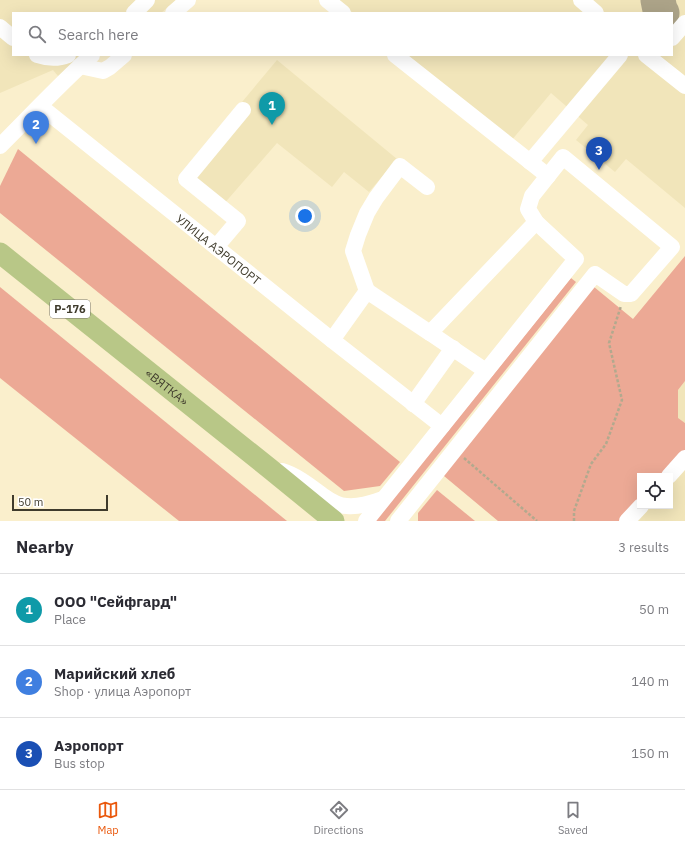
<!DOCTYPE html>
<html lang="en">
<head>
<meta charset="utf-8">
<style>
	body { margin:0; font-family:"IBM Plex Sans",sans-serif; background:#f2f2f3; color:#2b2b33 }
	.controls { position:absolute; right:12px; bottom:12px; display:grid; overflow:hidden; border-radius:0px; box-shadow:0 4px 16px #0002 }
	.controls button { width:36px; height:36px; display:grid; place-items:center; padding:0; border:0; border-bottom:1px solid #e1e1e2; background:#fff; color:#2b2b33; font:20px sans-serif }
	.scale { position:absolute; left:12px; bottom:10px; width:96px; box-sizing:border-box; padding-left:4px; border:2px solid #3f3b2c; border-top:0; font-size:11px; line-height:14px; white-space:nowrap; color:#3f3b2c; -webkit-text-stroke:3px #fff; paint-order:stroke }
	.you { position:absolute; left:305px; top:216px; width:14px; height:14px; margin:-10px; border:3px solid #fff; border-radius:50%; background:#1a73e8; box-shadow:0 0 0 6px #1a73e833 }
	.badge { display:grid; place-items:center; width:26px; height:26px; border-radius:50%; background:#ea580c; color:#fff; font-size:13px; font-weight:700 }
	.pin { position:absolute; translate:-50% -33px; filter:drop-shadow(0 1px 2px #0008) }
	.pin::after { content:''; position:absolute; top:21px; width:14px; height:12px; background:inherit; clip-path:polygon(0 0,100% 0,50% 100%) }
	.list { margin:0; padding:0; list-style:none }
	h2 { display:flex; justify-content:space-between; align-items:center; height:52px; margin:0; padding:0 16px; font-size:17px }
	h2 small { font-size:13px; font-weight:400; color:#7c7c81 }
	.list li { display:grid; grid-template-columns:26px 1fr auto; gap:12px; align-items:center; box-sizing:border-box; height:72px; padding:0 16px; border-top:1px solid #e1e1e2 }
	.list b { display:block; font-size:15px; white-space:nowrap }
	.list p { margin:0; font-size:13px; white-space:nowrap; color:#7c7c81 }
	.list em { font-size:13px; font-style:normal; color:#7c7c81 }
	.icon { flex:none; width:22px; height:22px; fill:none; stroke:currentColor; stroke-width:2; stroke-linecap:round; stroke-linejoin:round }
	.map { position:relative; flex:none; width:685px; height:521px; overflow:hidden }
	.search { position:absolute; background:#fff; box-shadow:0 4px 16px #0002; left:12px; right:12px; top:12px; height:44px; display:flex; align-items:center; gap:10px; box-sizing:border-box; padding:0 14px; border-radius:0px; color:#7c7c81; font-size:15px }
	.sheet { height:268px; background:#fff }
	nav { display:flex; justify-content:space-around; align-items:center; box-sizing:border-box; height:56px; border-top:1px solid #e1e1e2; background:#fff; font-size:11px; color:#7c7c81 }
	nav a { display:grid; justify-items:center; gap:2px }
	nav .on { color:#ea580c }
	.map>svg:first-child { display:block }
	.built { fill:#f1e5ba }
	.green { fill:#eca995 }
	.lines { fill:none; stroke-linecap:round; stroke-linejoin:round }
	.taxiway { stroke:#aca388; stroke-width:35 }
	.path { stroke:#b2a98e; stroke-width:2.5; stroke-dasharray:3 2; stroke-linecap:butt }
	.minor { stroke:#fff; stroke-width:16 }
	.major { stroke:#b8c787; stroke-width:21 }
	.labels { text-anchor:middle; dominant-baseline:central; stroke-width:3; stroke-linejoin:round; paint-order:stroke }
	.shield { fill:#fff; stroke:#79766b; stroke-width:1 }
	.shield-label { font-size:11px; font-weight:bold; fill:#3f3b2c }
	.street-label { font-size:12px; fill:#3f3b2c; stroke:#fff }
</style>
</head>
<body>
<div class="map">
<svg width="685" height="521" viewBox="0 0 685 521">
	<rect width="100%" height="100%" fill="#faefcc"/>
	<g class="built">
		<path d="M0,0H176L161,13H13V55H83L58,76L53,70L0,93Z"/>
		<path d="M337,0H685V208L626,159L615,172L576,140L588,125L551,93L511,141L404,55H672V13H353Z"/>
		<path d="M277,60L397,159L369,192L344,172L332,187L277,143L216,213L177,180Z"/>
		<path d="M685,381V423L678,419V390Z"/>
		<path d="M685,458V521H627L641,506H670V476Z"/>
	</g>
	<g class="green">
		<path d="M18,149L400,462L380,486L344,491L0,213V186Z"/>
		<path d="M685,256V381L678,390V418L685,423V458L669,476H640V506L627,521H498L438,471L588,282L633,319Z"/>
		<path d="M571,278L576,282L385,521H375Z"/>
		<path d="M0,287L287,521H179L0,378Z"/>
		<path d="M437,490L475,521H418V513Z"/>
	</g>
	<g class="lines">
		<path class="taxiway" d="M658,0L660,10L662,13"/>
		<g class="path">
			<path d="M464,458L537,521"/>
			<path d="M574,521V511L591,464L606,444L622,400L609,343L621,306"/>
		</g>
		<g class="minor">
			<path d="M327,0L343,13"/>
			<path d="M581,0L596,13"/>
			<path d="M134,13L147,0"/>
			<path d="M173,13L188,0"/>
			<path d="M0,27L13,38"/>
			<path d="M672,38L685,23"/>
			<path d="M37,55C46,58 58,59 68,55"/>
			<path d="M395,55L548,176"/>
			<path d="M646,55L685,86"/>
			<path d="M80,66L103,71L110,67L124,55"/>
			<path id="s1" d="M40,106L332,340L442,426"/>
			<path d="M0,146C31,115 60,84 92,55"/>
			<path d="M530,162L620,55"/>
			<path d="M216,247L238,221L186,179L243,110"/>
			<path d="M367,291L353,251L358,235L367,213L376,198L400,166L427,187"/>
			<path d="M332,340L367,291L430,333"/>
			<path d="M486,371L430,333L536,222"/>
			<path d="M413,404L453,348"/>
			<path d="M282,471C296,475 310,486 322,495C329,500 338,506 347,506C360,507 371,503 383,499"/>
			<path d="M669,476L685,458"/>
			<path d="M366,521L576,259L536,222L528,209L532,196L563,157L672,247L631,294H624L595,274L398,521"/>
			<path d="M627,521L641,506"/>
		</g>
		<path class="major" id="s2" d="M0,253L269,468L334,521"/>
	</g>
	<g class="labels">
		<rect class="shield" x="50" y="300" width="40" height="18" rx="3"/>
		<g class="shield-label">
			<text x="70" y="309">Р-176</text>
		</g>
		<g class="street-label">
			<text stroke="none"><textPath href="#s1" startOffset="229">УЛИЦА АЭРОПОРТ</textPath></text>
			<text stroke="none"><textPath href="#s2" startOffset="214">«ВЯТКА»</textPath></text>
		</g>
	</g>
</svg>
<div class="controls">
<button><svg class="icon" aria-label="locate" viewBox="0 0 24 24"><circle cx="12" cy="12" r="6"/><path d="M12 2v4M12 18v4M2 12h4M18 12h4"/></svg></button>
</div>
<div class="scale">50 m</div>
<div class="you"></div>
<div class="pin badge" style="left:272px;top:125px;background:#0f9aa8">1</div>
<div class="pin badge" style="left:36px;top:144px;background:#3f7fe0">2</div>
<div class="pin badge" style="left:599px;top:170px;background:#1a4fb4">3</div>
<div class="search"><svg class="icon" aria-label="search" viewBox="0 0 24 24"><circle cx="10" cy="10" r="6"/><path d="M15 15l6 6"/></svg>Search here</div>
</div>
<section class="sheet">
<h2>Nearby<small>3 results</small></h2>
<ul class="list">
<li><span class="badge" style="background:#0f9aa8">1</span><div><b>ООО &quot;Сейфгард&quot;</b><p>Place</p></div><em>50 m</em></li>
<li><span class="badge" style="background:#3f7fe0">2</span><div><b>Марийский хлеб</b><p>Shop · улица Аэропорт</p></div><em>140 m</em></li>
<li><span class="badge" style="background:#1a4fb4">3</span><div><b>Аэропорт</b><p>Bus stop</p></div><em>150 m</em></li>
</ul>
</section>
<nav>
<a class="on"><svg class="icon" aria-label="map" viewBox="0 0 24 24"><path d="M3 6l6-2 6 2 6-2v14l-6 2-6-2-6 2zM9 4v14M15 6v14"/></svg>Map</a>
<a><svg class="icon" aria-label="directions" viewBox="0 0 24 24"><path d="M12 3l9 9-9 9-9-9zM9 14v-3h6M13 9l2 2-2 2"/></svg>Directions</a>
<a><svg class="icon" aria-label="saved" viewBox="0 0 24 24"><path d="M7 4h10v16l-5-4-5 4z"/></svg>Saved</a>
</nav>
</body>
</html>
